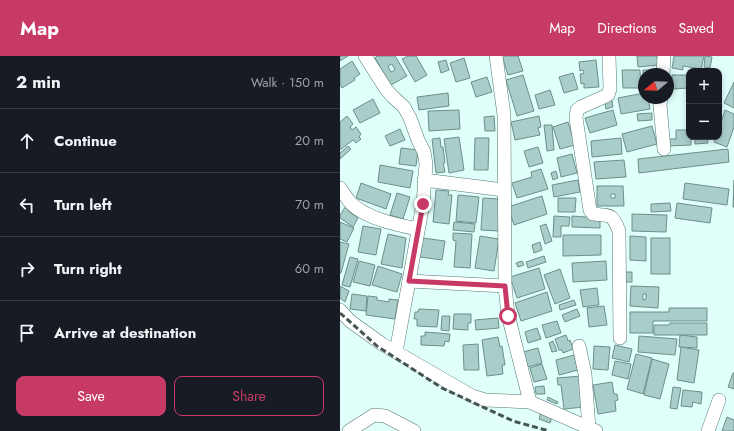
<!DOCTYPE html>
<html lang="en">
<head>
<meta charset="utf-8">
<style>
	body { margin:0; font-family:Jost,sans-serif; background:#20242c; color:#f1f3f6 }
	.controls { position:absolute; right:12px; top:12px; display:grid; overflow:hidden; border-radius:8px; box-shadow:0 2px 6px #0003 }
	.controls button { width:36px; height:36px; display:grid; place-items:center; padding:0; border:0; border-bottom:1px solid #363941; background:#171b24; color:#f1f3f6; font:20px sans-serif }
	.compass { position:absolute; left:298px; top:12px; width:36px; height:36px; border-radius:50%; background:#171b24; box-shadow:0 2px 6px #0003; rotate:251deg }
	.stop { position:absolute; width:12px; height:12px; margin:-9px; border:3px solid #c83a66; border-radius:50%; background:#fff }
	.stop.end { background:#c83a66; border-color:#fff; box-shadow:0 1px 4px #0008 }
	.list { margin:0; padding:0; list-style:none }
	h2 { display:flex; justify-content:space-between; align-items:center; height:52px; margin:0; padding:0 16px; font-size:17px }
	h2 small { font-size:13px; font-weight:400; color:#9ea1a6 }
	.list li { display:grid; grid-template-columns:26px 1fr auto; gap:12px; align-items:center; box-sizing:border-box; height:64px; padding:0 16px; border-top:1px solid #363941 }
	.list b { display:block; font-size:15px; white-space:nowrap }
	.list em { font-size:13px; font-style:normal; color:#9ea1a6 }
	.actions { display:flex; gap:8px; padding:12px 16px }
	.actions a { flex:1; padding:9px 0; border:1px solid #c83a66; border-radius:8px; text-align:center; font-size:14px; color:#c83a66 }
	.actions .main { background:#c83a66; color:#fff }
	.icon { flex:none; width:22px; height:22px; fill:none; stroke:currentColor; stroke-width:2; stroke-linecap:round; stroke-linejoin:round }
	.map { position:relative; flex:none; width:394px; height:375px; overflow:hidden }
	header { display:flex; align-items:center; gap:24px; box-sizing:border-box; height:56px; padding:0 20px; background:#c83a66; color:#fff }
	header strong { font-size:19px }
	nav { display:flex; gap:22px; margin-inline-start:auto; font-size:14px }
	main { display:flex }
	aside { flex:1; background:#171b24 }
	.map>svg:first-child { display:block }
	.building { fill:#a9cdc8; stroke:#6d8f8b; fill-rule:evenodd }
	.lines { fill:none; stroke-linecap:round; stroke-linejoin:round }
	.minor-casing { stroke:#567874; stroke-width:14 }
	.minor { stroke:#fff; stroke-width:13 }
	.rail { stroke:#445553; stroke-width:3; stroke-dasharray:6 3; stroke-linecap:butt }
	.route { stroke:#c83a66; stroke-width:5 }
</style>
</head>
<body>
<header>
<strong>Map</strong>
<nav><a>Map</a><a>Directions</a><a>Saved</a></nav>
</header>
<main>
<aside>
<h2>2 min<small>Walk · 150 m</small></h2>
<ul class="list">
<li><svg class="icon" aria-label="ahead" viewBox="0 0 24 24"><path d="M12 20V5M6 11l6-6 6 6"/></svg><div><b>Continue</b></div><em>20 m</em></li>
<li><svg class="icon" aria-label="left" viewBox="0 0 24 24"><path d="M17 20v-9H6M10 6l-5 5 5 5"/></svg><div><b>Turn left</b></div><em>70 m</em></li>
<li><svg class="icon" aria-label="right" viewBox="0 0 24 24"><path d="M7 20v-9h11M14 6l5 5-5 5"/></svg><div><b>Turn right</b></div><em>60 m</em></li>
<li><svg class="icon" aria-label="arrive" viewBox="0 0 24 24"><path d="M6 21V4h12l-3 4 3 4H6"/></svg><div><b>Arrive at destination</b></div></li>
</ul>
<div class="actions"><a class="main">Save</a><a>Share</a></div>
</aside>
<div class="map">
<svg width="394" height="375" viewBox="0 0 394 375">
	<rect width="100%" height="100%" fill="#e0fefa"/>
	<g class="building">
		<path d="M0,0H8L0,5Z"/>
		<path d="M37,0H55L67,20L51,29L35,2ZM52,8L55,14L51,16L48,10Z"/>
		<path d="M68,0H76L87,19L75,26L62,3Z"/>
		<path d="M162,0H178L183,15L168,19Z"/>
		<path d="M297,0H317L318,9L298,11Z"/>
		<path d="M334,0H364L361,13L343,10V14L332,12Z"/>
		<path d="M365,0L372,1L370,12L364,11Z"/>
		<path d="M124,2L130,22L116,26L110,7Z"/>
		<path d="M106,4L109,14L101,17L98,6Z"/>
		<path d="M256,4L259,31L244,32V27L241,28L240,18L244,17L243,14L240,15L239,6Z"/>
		<path d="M12,5L20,18L14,22L15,24L2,32L0,29V13Z"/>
		<path d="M282,14H300L301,32H283Z"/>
		<path d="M303,14H314V18H304V29H303Z"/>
		<path d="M233,17L238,33L224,37L219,21Z"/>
		<path d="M183,19L194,55L177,60L166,24Z"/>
		<path d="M332,19H349V32L332,33Z"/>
		<path d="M147,21L152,36L136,41L131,26Z"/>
		<path d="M394,26V52L384,47Z"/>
		<path d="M210,34L215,49L199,53L195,39Z"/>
		<path d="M108,37L109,50L79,54L77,41Z"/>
		<path d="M304,37V42H308L310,53L281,58L278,42Z"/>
		<path d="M33,43L40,57L20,67L13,54Z"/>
		<path d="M272,45L273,51L266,53L265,46Z"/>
		<path d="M119,54L120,73L89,75L88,55Z"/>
		<path d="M273,54L277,69L250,77L245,62Z"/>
		<path d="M385,54L394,58V71L387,91L374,86L376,81H379V73Z"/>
		<path d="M312,57V64L298,65L297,58Z"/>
		<path d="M7,60L13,68L10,71L12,74L16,71L21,78L19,81L21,83L16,87L13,84L0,94V66Z"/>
		<path d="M154,60L155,75H145L144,61Z"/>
		<path d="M199,60L201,71L198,72L200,79L175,84L171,66Z"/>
		<path d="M228,66L235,89L220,93L213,71Z"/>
		<path d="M204,69H212L214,94L207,95Z"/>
		<path d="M312,70L317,88L287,96L282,78Z"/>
		<path d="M60,73L65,84L50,90L45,80Z"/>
		<path d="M336,74H349V81H351V89L328,90V83H336Z"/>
		<path d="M119,81L124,114L109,117L104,83Z"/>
		<path d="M355,81H367L368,87L355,88Z"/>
		<path d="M100,82L101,91H103L105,107H103L105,116L96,117L92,83Z"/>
		<path d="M135,82H149L148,114H134Z"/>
		<path d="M281,82L282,98L252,101L251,85Z"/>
		<path d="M8,90L11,93L0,103V97Z"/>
		<path d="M198,91L203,107L189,111L184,95Z"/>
		<path d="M61,92L78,94L76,110L59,108Z"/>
		<path d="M388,93L389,106L299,117L298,103Z"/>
		<path d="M232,98L237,117L221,121L217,102Z"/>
		<path d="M284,104L286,121L256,123L254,106Z"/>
		<path d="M40,109L73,115L70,132L38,126Z"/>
		<path d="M201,113L208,133L177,142L172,127L192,121L191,116Z"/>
		<path d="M216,115L218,122L213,124L211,117Z"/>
		<path d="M238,124L240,136L214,141L212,129Z"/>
		<path d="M394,124V151H393Z"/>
		<path d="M21,127L51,138L46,153L16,142Z"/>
		<path d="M345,127L389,133L387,149L343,143Z"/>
		<path d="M257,130H283L284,150H257ZM271,138H275V142H271Z"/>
		<path d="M96,134L109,135L108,139H112L109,168L93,166Z"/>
		<path d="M57,137L70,141L63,163L50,159Z"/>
		<path d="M118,139L139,141L136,167L116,165Z"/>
		<path d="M202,140L207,158L174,169L168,151Z"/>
		<path d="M143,142L161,143L159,175L141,174Z"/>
		<path d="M218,142H236L235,156H218Z"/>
		<path d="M330,147L331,155L311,156V148Z"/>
		<path d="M337,147L372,152L370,167L335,162Z"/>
		<path d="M6,150L10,152L8,155L18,162L13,171L0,162V159Z"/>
		<path d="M292,158L327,159L326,176L292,175Z"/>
		<path d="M214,160L230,161L229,170H221V181H213Z"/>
		<path d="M232,160L260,162V172L232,171Z"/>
		<path d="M0,166L14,172L7,186L0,183Z"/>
		<path d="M114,166L135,168L134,176L113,174Z"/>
		<path d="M206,168L212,185L205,188L200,170Z"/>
		<path d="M23,170L41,173L36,199L18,196Z"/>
		<path d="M113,177L132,178L130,212L114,211L116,185L113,184Z"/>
		<path d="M48,178L66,182L62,212L41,208Z"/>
		<path d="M223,179H261V199L223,200Z"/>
		<path d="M140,180L159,183L154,215L135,212Z"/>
		<path d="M290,180L306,181V205L290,204Z"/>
		<path d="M83,182L105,185L102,204L80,201Z"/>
		<rect x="311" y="182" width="19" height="36"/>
		<path d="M0,186L9,188L1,217H0Z"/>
		<path d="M200,186L202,194L194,197L192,189Z"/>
		<path d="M204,200L206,206L188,212L186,206Z"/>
		<path d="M10,201L18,203L10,231L2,229Z"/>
		<path d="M19,205L35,209L30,230L13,226Z"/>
		<path d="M182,205L184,209L178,211L176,207Z"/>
		<path d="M266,205L267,224L233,226L232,207Z"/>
		<path d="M38,210L62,218L57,236L32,229Z"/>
		<path d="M199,212L205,233L177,242L170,221Z"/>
		<path d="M220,213L230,242L215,248L204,219Z"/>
		<rect x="285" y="216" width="7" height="10"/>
		<path d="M0,230L9,235L5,246L0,242Z"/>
		<path d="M291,230L319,231L318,252L290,250ZM303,238H306V243L303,244Z"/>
		<path d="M257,232L259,249L243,251L240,234Z"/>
		<path d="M207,236L212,255L181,265L175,247Z"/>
		<path d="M12,238L27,240L26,255L10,253Z"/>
		<path d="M28,240L37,241V244L49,246V243L58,244L55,263L26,259Z"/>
		<path d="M234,244L236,249L220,254L219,249Z"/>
		<path d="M264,250L267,269L249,271L247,252Z"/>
		<path d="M329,252H367V265H313V277H290V256H329Z"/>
		<path d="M79,253L99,254L97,271L77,270V263H74L75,256H78Z"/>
		<path d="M237,253L240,260L225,266L222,259Z"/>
		<path d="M114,258H131V267H128V274L113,273Z"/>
		<path d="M102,260H110L109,275L101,274Z"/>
		<path d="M158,262L159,272L136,274L135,264Z"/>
		<path d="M217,265L221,277L206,282L202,269Z"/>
		<path d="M330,267H367V279H314V269H329Z"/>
		<path d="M197,272L201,283L188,287L185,276Z"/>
		<path d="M85,276L110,278L109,286L105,285L104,290L81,289V280H85Z"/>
		<path d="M226,279L228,285L230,284L233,293L223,297L222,294H219L215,283Z"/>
		<path d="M340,279L357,281V292L339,291Z"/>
		<path d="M299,280L337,283L335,299L298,296Z"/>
		<path d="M158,281L160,291L162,290L165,309H162L163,318L147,320L142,284Z"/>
		<path d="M213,285L217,295L212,296L209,287Z"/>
		<path d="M138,288L139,314H124L123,289Z"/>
		<path d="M275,289L292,293L289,306L272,302Z"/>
		<path d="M254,290L270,291L268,314L253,313Z"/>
		<path d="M341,291L359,294L354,327L337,324Z"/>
		<path d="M198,292L202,307L188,311L183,296Z"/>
		<path d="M296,298L312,302L303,338L287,333Z"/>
		<path d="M234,299L238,314L219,319L216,304Z"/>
		<path d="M312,303L329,308L320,343L304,339Z"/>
		<path d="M275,305L291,308L288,323L272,319Z"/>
		<path d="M202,308L207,323L194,326L190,312Z"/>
		<path d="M393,317H394V333L388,331Z"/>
		<path d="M241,320L244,351L224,353L221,329H218L217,322Z"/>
		<path d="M272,326L274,338H277L278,344L275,345L276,355L258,358L253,329Z"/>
		<path d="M204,330L205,338H196L195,331Z"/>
		<path d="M333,331L341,332L337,353L330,352Z"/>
		<path d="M343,334L362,336L361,348L353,346L352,351L341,350Z"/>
		<path d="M208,341L218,346L217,348L207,344Z"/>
		<path d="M201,356L212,361L210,367L199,363Z"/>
		<path d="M387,361L394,364V375H382Z"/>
	</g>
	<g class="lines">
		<g class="minor-casing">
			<g id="minor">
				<path d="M25,0L46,33L52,40L64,51L70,62L78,84L84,96L86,108L83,148L56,296"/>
				<path d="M156,0L164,59L165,230L168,259L190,346"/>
				<path d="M269,0L270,33L268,39L241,51L237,54L236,62L250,154L253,158C271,160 272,157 279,175L280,282"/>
				<path d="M323,18L324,0"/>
				<path d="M321,42L320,49L324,93"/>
				<path d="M84,124L164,134"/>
				<path d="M0,132C3,136 6,141 9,145C23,162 57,169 78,173"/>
				<path d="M69,225L165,230"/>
				<path d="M0,254L10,265L42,288L132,340L145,344L190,346L256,375"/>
				<path d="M239,290L245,318L249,373"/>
				<path d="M9,375L34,359L45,360L74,375"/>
				<path d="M368,375L379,344"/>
			</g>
		</g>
		<use href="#minor" class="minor"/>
		<path class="rail" d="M0,257L37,290L102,332L173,365L209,375"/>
	</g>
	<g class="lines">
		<path class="route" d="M83,148L69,225L165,230L168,260"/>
	</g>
</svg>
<div class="controls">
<button>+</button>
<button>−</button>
</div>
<svg class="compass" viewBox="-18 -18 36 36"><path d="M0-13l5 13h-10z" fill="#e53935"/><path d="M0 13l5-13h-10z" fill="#9ea1a6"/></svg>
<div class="stop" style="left:168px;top:260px"></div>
<div class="stop end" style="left:83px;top:148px"></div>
</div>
</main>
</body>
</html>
